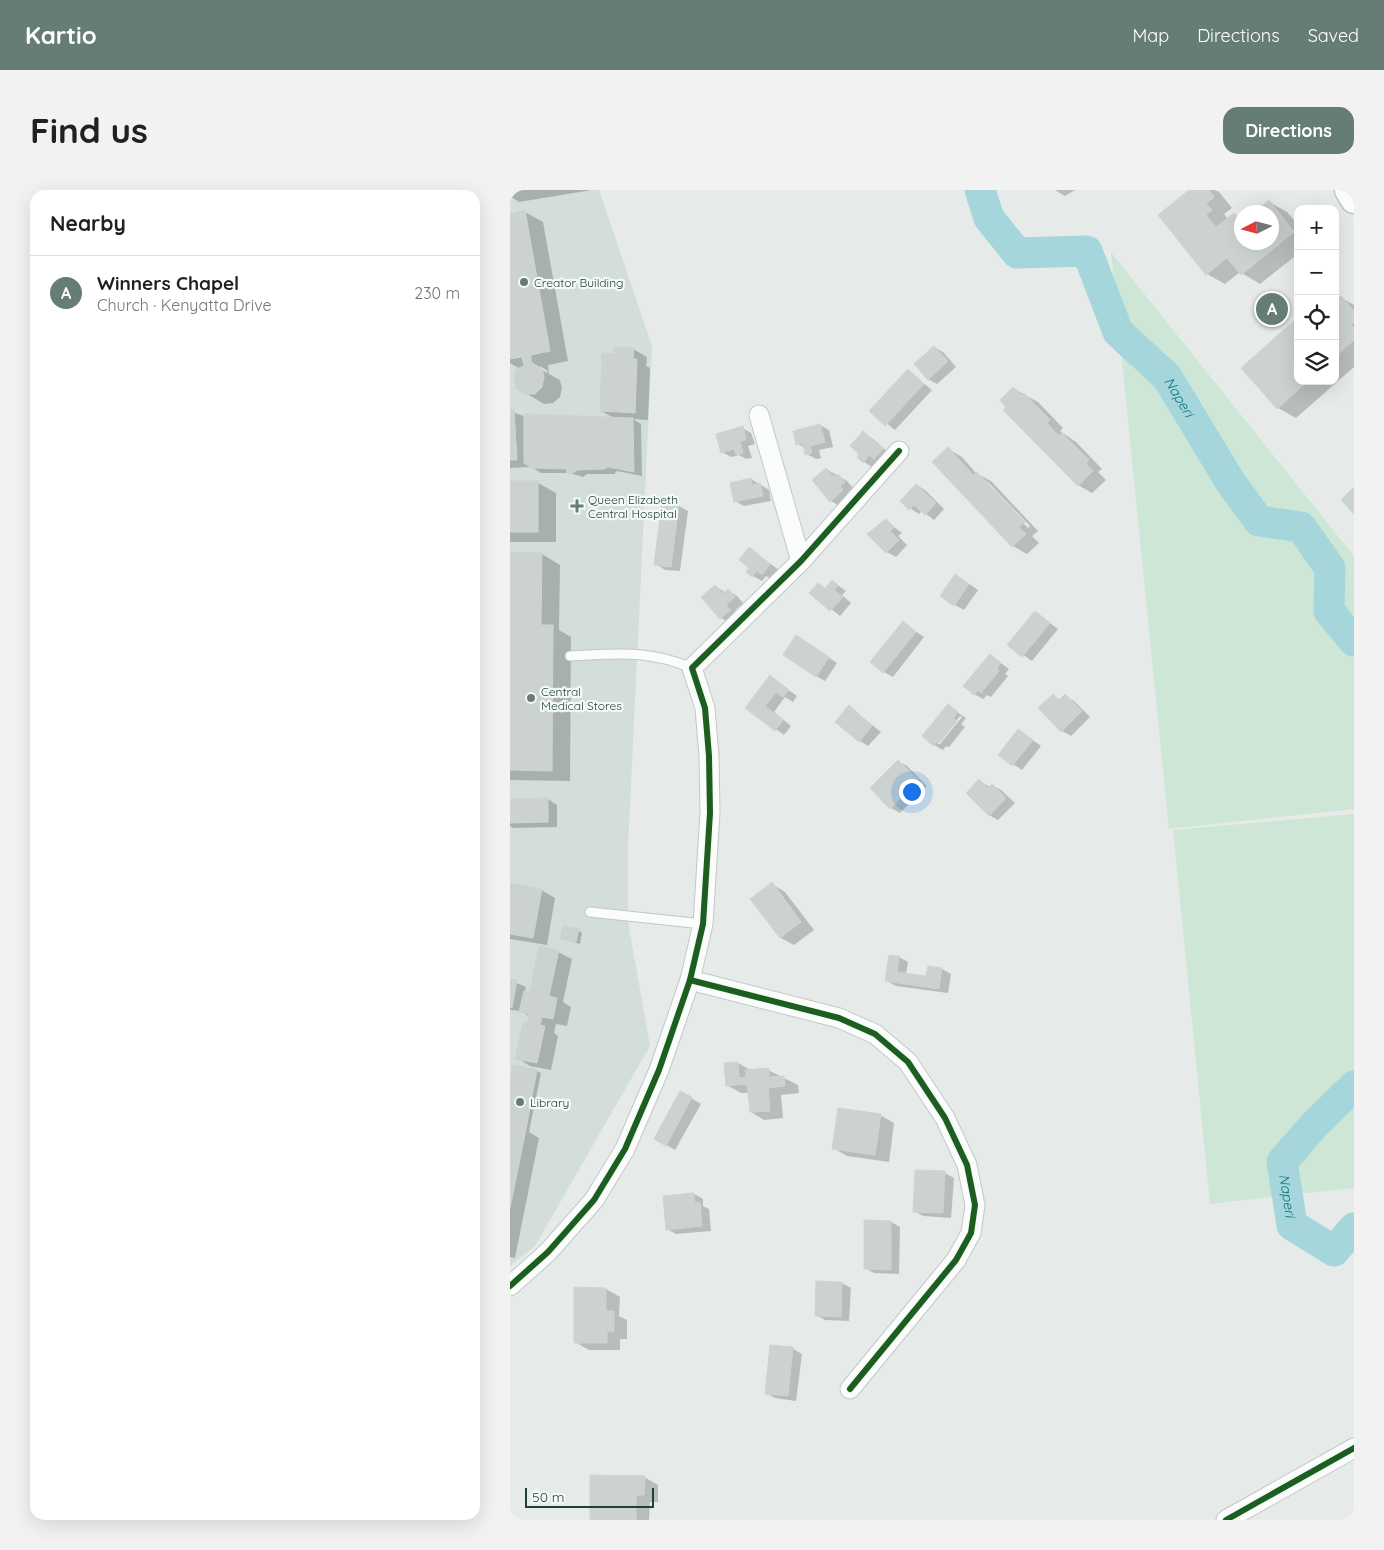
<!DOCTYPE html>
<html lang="en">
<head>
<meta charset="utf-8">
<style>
	body { margin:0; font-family:Quicksand,sans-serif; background:#f2f2f2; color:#202124 }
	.controls { position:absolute; right:15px; top:15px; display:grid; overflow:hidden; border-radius:10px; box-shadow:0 5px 20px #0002 }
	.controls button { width:45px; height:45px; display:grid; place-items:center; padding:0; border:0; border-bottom:1px solid #e0e0e0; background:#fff; color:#202124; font:25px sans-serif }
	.compass { position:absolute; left:724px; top:15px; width:45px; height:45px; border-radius:50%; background:#fff; box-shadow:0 5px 20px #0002; rotate:264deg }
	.scale { position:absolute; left:15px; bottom:12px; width:129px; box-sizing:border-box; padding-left:5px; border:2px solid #214138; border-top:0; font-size:14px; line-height:18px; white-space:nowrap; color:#214138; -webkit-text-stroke:4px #f4faf7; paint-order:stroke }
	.you { position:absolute; left:401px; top:601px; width:18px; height:18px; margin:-12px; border:4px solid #fff; border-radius:50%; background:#1a73e8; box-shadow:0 0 0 8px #1a73e833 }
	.badge { display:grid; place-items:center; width:32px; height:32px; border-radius:50%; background:#667c76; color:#fff; font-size:16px; font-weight:700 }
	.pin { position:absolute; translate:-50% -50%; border:2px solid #fff; box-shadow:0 1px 5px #0006 }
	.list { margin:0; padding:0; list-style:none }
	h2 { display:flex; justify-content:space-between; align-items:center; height:65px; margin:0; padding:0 20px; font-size:21px }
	h2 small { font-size:16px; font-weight:400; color:#757577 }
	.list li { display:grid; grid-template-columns:32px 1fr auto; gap:15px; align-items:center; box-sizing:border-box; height:75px; padding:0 20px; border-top:1px solid #e0e0e0 }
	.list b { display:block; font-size:19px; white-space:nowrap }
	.list p { margin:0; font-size:16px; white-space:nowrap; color:#757577 }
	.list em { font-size:16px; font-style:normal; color:#757577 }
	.icon { flex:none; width:28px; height:28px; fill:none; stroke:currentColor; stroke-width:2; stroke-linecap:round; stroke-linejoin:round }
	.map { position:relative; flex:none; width:844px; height:1330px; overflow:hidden; border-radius:15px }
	header { display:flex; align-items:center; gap:30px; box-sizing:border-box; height:70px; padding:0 25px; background:#667c76; color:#fff }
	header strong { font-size:24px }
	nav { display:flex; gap:28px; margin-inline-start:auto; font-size:18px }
	.intro { display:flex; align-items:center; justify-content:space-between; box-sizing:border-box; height:120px; padding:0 30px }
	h1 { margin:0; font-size:35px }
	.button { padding:12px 22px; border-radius:15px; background:#667c76; color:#fff; font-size:18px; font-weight:700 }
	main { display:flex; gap:30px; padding:0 30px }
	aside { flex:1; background:#fff; border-radius:15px; box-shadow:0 5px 20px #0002 }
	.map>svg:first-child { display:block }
	.built { fill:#d3ddd9 }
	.green { fill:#cee6d5 }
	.shadow { fill:#0003; fill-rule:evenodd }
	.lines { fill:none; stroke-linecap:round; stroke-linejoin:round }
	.river { stroke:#a4d6dc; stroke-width:31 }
	.building { fill:#ccd2d0; stroke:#ced4d2 }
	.service-casing { stroke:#c3c8c6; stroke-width:11 }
	.minor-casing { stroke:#c3c8c6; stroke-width:21 }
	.secondary-casing { stroke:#c1c9c6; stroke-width:29 }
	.service { stroke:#fbfcfc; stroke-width:9 }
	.minor { stroke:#fbfcfc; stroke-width:19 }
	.secondary { stroke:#fbfcfc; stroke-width:26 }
	.cycleway-casing { stroke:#f4faf7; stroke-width:9 }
	.cycleway { stroke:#1b5e20; stroke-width:6 }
	.poi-dot { fill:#667c76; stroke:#f4faf7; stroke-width:2 }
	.labels { text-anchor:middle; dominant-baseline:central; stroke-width:4.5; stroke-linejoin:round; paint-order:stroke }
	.poi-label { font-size:12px; fill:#214138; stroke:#f4faf7; text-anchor:start }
	.water-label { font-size:14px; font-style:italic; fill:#157382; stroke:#f4faf7 }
</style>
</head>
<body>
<header>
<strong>Kartio</strong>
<nav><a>Map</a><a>Directions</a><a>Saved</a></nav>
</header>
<div class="intro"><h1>Find us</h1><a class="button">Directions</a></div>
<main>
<aside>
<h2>Nearby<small></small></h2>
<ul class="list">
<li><span class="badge">A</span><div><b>Winners Chapel</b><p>Church · Kenyatta Drive</p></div><em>230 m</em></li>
</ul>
</aside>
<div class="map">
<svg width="844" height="1330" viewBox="0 0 844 1330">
	<rect width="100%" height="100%" fill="#e6ebe9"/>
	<path class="built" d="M0,0H89L142,156L118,657V732L140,856L25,1056L0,1076Z"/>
	<g class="green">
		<path d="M601,62L844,366V619L659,639Z"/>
		<path d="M844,624V998L700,1014L663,640Z"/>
	</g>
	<g class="shadow">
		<path d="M0,0H82L9,12L0,6Z"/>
		<path d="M545,0H565L555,6Z"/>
		<path d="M681,0H705L709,2L722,18L714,24L718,29L724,25L732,29V52H762V22H746L759,12L777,22L788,35V64L750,94L730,82L715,94L697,84Z"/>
		<path d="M15,22L33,32L58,171L38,175L39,184L50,190L52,198L50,207L43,213L34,214L7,198L10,179L0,173V25ZM30,176L38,181L37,183L30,179Z"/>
		<path d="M831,108L844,115V177L786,228L768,218L788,191H825V112Z"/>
		<path d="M424,157L433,162L446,177L427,194L418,189Z"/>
		<path d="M123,159L137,167L136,176L140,178L138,230L123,229L131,234L132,286L107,281L104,284H77L73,287L60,283H31L21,277L0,278V221L16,227L104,228L91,221L105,165Z"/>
		<path d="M398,181L422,200L385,240L361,221Z"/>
		<path d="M503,198L528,212L553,238L550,241L566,252L592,279L588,282L596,290L582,303L568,295Z"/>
		<path d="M310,235L319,240L323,257L309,260L311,268L306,269L297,264L295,258L288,254Z"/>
		<path d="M232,238L241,243L245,254L238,256L242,268L236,269L229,265L221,267L212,262Z"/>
		<path d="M353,243L362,248L381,265L362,277L354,272Z"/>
		<path d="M438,259L452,267L466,283L481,291L528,341L522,346L529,353L517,364L503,356L424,272ZM475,292H478L520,336L518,338Z"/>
		<path d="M316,279L337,291L343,298L338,302L341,306L330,316L321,311Z"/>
		<path d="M241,289L259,300L261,311L234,316L225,311Z"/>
		<path d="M0,293H28L46,303V352H0Z"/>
		<path d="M407,295L416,301L434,319L424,330L412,321L409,324L400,318Z"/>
		<path d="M169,316L178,321L170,381L155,380L146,374Z"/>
		<path d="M376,331L392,343L388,346L397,355L386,367L377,362Z"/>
		<path d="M240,359L269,380L262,389L256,386L252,391L243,386Z"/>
		<path d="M0,364H32L50,375L49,440L61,447L60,591L0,590Z"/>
		<path d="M446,385L468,400L454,420L445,415Z"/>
		<path d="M323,392L336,401L332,405L341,413L330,426L301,403L308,394L316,399Z"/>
		<path d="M205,396L216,403L218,401L227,406L233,413L225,420L229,425L220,433L211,428Z"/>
		<path d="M525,422L548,439L522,471L499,455Z"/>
		<path d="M393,433L414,447L383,487L374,482Z"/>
		<path d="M295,452L327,473L315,491L306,486Z"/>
		<path d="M480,465L499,479L495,484L498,486L481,507L477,505L473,509L464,504Z"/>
		<path d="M260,487L287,506L283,512L275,507L264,522L281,536L274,545L237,518Z"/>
		<path d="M543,506L551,510L555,506L564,511L580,527L561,546L552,541L530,518Z"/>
		<path d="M438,516L456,528L451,534L455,537L439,557L436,556L433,560L424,555ZM450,526L452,527L430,554H427Z"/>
		<path d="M339,517L371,542L358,556L350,551Z"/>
		<path d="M509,540L531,556L512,580L489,565Z"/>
		<path d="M388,571L397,576L417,596L390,623L381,618Z"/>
		<path d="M470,591L480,597L482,595L491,600L505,613L488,630L479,625Z"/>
		<path d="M38,609L47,615V637L3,638L0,636V610Z"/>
		<path d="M262,694L275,702L304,740L284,755L271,748L242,709Z"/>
		<path d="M0,695L31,700L45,708L37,755L0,749Z"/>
		<path d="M68,740L72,743L70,754L52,749Z"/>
		<path d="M48,762L62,769L53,812L61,817L57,836L46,834L44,843L48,846L41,880L20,876L7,868L20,827L11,821L0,820V790L16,797L15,802L21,803Z"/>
		<path d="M389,767L398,772L396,784L418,787L432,779L441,784L438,803L386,796L377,791Z"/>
		<path d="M228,873L242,881L258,880L288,895L289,903L271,905L273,928L254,930L241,922L239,903H231L217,895Z"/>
		<path d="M27,881L31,883L19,942L29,948L5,1068L0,1067V896Z"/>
		<path d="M171,902L191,914L165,960L146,949Z"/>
		<path d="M370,925L384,933L379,972L337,966L323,958Z"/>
		<path d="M435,983L444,988L441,1028L413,1026L404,1021Z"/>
		<path d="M184,1004L193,1009V1016L199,1019L201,1041L166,1044L157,1039Z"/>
		<path d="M381,1032L390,1037L389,1084L364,1083L355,1078Z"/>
		<path d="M332,1093L341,1098L339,1131L315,1130L306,1125Z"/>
		<path d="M96,1099L110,1107L109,1126L117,1130V1149H110V1160H79L65,1152Z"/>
		<path d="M283,1159L292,1164L286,1211L265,1208L256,1203Z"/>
		<path d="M134,1287L148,1295V1312H140L139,1330H81Z"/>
	</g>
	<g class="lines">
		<g class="river">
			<path id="s1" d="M470,0L479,28L507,63L577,61L608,142L657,187L721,293L749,331L791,337L820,378L819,421L844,451"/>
			<path id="s2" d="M844,896L805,934L772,972L782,1035L824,1061L844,1038"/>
		</g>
	</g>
	<g class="building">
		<path d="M679,0H699L704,7L696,14L702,20L696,25L706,37L724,23L732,32V52H762V22H744L759,10L784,42L731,85L717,68L696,85L648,25Z"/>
		<path d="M15,20L40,161L21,165V172L32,179L34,187L32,197L25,204H15L6,199L4,185L6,179L14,176L12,167L0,169V24Z"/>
		<path d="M831,106L844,121V132L841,135L844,138V150L825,167V111Z"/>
		<path d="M788,127V191H798L767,219L731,178Z"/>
		<path d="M424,156L438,171L418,190L404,174Z"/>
		<path d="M104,157L124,158L123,169H127L125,223L90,221L92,163L104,164Z"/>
		<path d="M398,179L414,194L375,236L359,221Z"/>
		<path d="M503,197L512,205L514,203L540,230L537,233L549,246L552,243L579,270L576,274L583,281L568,296L493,220L496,217L490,210Z"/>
		<path d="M4,219L7,270H0V220Z"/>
		<path d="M14,224L123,228L124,282L98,277L94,279L67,280L63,283H57L56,279L21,278L14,273Z"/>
		<path d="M310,234L315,252L300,256L302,263L295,265L293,253L286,255L283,241Z"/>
		<path d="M233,236L236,250L230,251L233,263L226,265L224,259L211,263L206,244Z"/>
		<path d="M353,241L373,259L364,269L359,265L353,273L347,267L349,264L340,256Z"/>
		<path d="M438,257L463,285L467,282L515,332L509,337L516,344L502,357L422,272Z"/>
		<path d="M316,278L324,287L328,284L335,292L330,296L333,300L320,312L302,290Z"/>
		<path d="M241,288L242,295L250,293L253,306L224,312L220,293Z"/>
		<rect x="0" y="291" width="28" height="51"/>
		<path d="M406,294L426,313L415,325L404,315L399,320L390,311Z"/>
		<path d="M844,297V324L831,310Z"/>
		<path d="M152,312L169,314L161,377L144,375Z"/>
		<path d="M376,329L384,337L380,341L389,350L376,363L357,344Z"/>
		<path d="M239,357L260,374L252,385L247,381L242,387L236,382L239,378L229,370Z"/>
		<path d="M0,362L32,363L31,435H43L42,581L0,580Z"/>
		<path d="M445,384L459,394L444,416L430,406Z"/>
		<path d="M322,390L328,395L324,400L333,407L320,421L299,403L308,393L315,399Z"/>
		<path d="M205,395L213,404L218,399L225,407L216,415L221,420L210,429L191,407Z"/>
		<path d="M525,421L540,433L512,467L497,455Z"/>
		<path d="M393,431L406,442L373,483L360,472Z"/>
		<path d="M286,445L319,467L306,487L273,465Z"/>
		<path d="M480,464L491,473L487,478L489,481L471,503L468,500L464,505L453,496Z"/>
		<path d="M260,485L279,500L273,507L266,502L255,516L273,530L265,541L235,518Z"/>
		<path d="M543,504L549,510L555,504L572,521L551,542L528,518Z"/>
		<path d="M438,514L448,522L443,529L447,531L429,553L427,551L423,556L412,546Z"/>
		<path d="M339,515L362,536L349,552L325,532Z"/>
		<path d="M508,539L523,550L502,576L488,565Z"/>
		<path d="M388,570L408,590L380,619L360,598Z"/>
		<path d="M469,589L478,598L482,594L496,608L479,626L456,603Z"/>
		<path d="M38,608V632L0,633V609Z"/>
		<path d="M262,692L291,732L270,748L240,709Z"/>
		<path d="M0,693L32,699L23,748L0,744Z"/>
		<path d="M53,736L69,739L66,752L50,749Z"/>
		<path d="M29,756L49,760L39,806L47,808L43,829L32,827L30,835L35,836L27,873L5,869L13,832L17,833L19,824L9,822L14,801L20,802Z"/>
		<path d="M379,765L389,766L387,782L416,786L418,776L432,778L429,799L375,791Z"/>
		<path d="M0,789L7,790L2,818L0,817Z"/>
		<path d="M228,872L229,888L236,887L235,880L259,878V887L274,886L275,896L258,898L260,921L240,922L237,894L216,896L214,873Z"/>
		<path d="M3,875L27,880L16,939L0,936V889Z"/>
		<path d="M170,901L182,907L156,956L144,949Z"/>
		<path d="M328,918L371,924L365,965L322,959Z"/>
		<path d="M0,936L16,939L0,1018Z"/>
		<path d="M405,980L435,981L433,1023L403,1022Z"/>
		<path d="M184,1003L185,1013L190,1012L192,1036L156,1040L153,1006Z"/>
		<path d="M354,1030L381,1031V1080L354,1079Z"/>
		<path d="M306,1091L332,1092L331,1127L305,1126Z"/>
		<path d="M64,1097L96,1098V1121H104V1142L97,1141V1153H64Z"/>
		<path d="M260,1155L283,1157L278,1206L255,1204Z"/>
		<path d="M80,1285L135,1286L134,1305H126V1330H80Z"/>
	</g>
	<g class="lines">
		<g class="service-casing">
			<g id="service">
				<path d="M60,466C108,464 137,459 182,478"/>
				<path d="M80,722L193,734"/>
			</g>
		</g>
		<g class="minor-casing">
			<g id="minor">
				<path d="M249,225L291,371"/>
				<path d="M180,790L329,828L365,844L398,872L435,928L457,975L465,1015L461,1043L446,1070L340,1199"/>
				<path d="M0,1096L38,1062L84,1010L115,959L149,880L180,790L193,734L200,623L199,566L195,518L182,478L291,371L389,261"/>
				<path d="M716,1330L844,1258"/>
			</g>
		</g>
		<g class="secondary-casing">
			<path id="secondary" d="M838,0L844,10"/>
		</g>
		<use href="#service" class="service"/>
		<use href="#minor" class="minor"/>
		<use href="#secondary" class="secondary"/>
		<g class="cycleway-casing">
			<g id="cycleway">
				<path d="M180,790L329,828L365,844L398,872L435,928L457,975L465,1015L461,1043L446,1070L340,1199"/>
				<path d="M0,1096L38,1062L84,1010L115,959L149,880L180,790L193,734L200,623L199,566L195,518L182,478L291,371L389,261"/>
				<path d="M716,1330L844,1258"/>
			</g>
		</g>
		<use href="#cycleway" class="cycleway"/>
	</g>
	<g class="poi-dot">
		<circle cx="14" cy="92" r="5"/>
		<path d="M64.5 308.5h5v5h5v5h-5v5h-5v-5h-5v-5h5z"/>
		<circle cx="21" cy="508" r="5"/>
		<circle cx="10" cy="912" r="5"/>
	</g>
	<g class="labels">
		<g class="poi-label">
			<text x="24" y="92">Creator Building</text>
			<text x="78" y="309">Queen Elizabeth<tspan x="78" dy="14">Central Hospital</tspan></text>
			<text x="31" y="501">Central<tspan x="31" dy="14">Medical Stores</tspan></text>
			<text x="20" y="912">Library</text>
		</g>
		<g class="water-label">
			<text stroke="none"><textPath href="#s1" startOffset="321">Naperi</textPath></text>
			<text stroke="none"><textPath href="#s2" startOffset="139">Naperi</textPath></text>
		</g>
	</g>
</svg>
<div class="controls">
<button>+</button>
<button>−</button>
<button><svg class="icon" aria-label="locate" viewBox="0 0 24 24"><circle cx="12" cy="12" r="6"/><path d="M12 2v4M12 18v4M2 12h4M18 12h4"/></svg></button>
<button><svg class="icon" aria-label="layers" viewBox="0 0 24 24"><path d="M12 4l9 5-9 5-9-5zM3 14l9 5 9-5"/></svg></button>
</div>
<svg class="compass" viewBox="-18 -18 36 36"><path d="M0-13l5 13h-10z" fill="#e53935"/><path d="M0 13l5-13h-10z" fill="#757577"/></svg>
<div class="scale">50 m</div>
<div class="you"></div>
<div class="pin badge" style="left:762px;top:119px">A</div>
</div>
</main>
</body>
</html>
